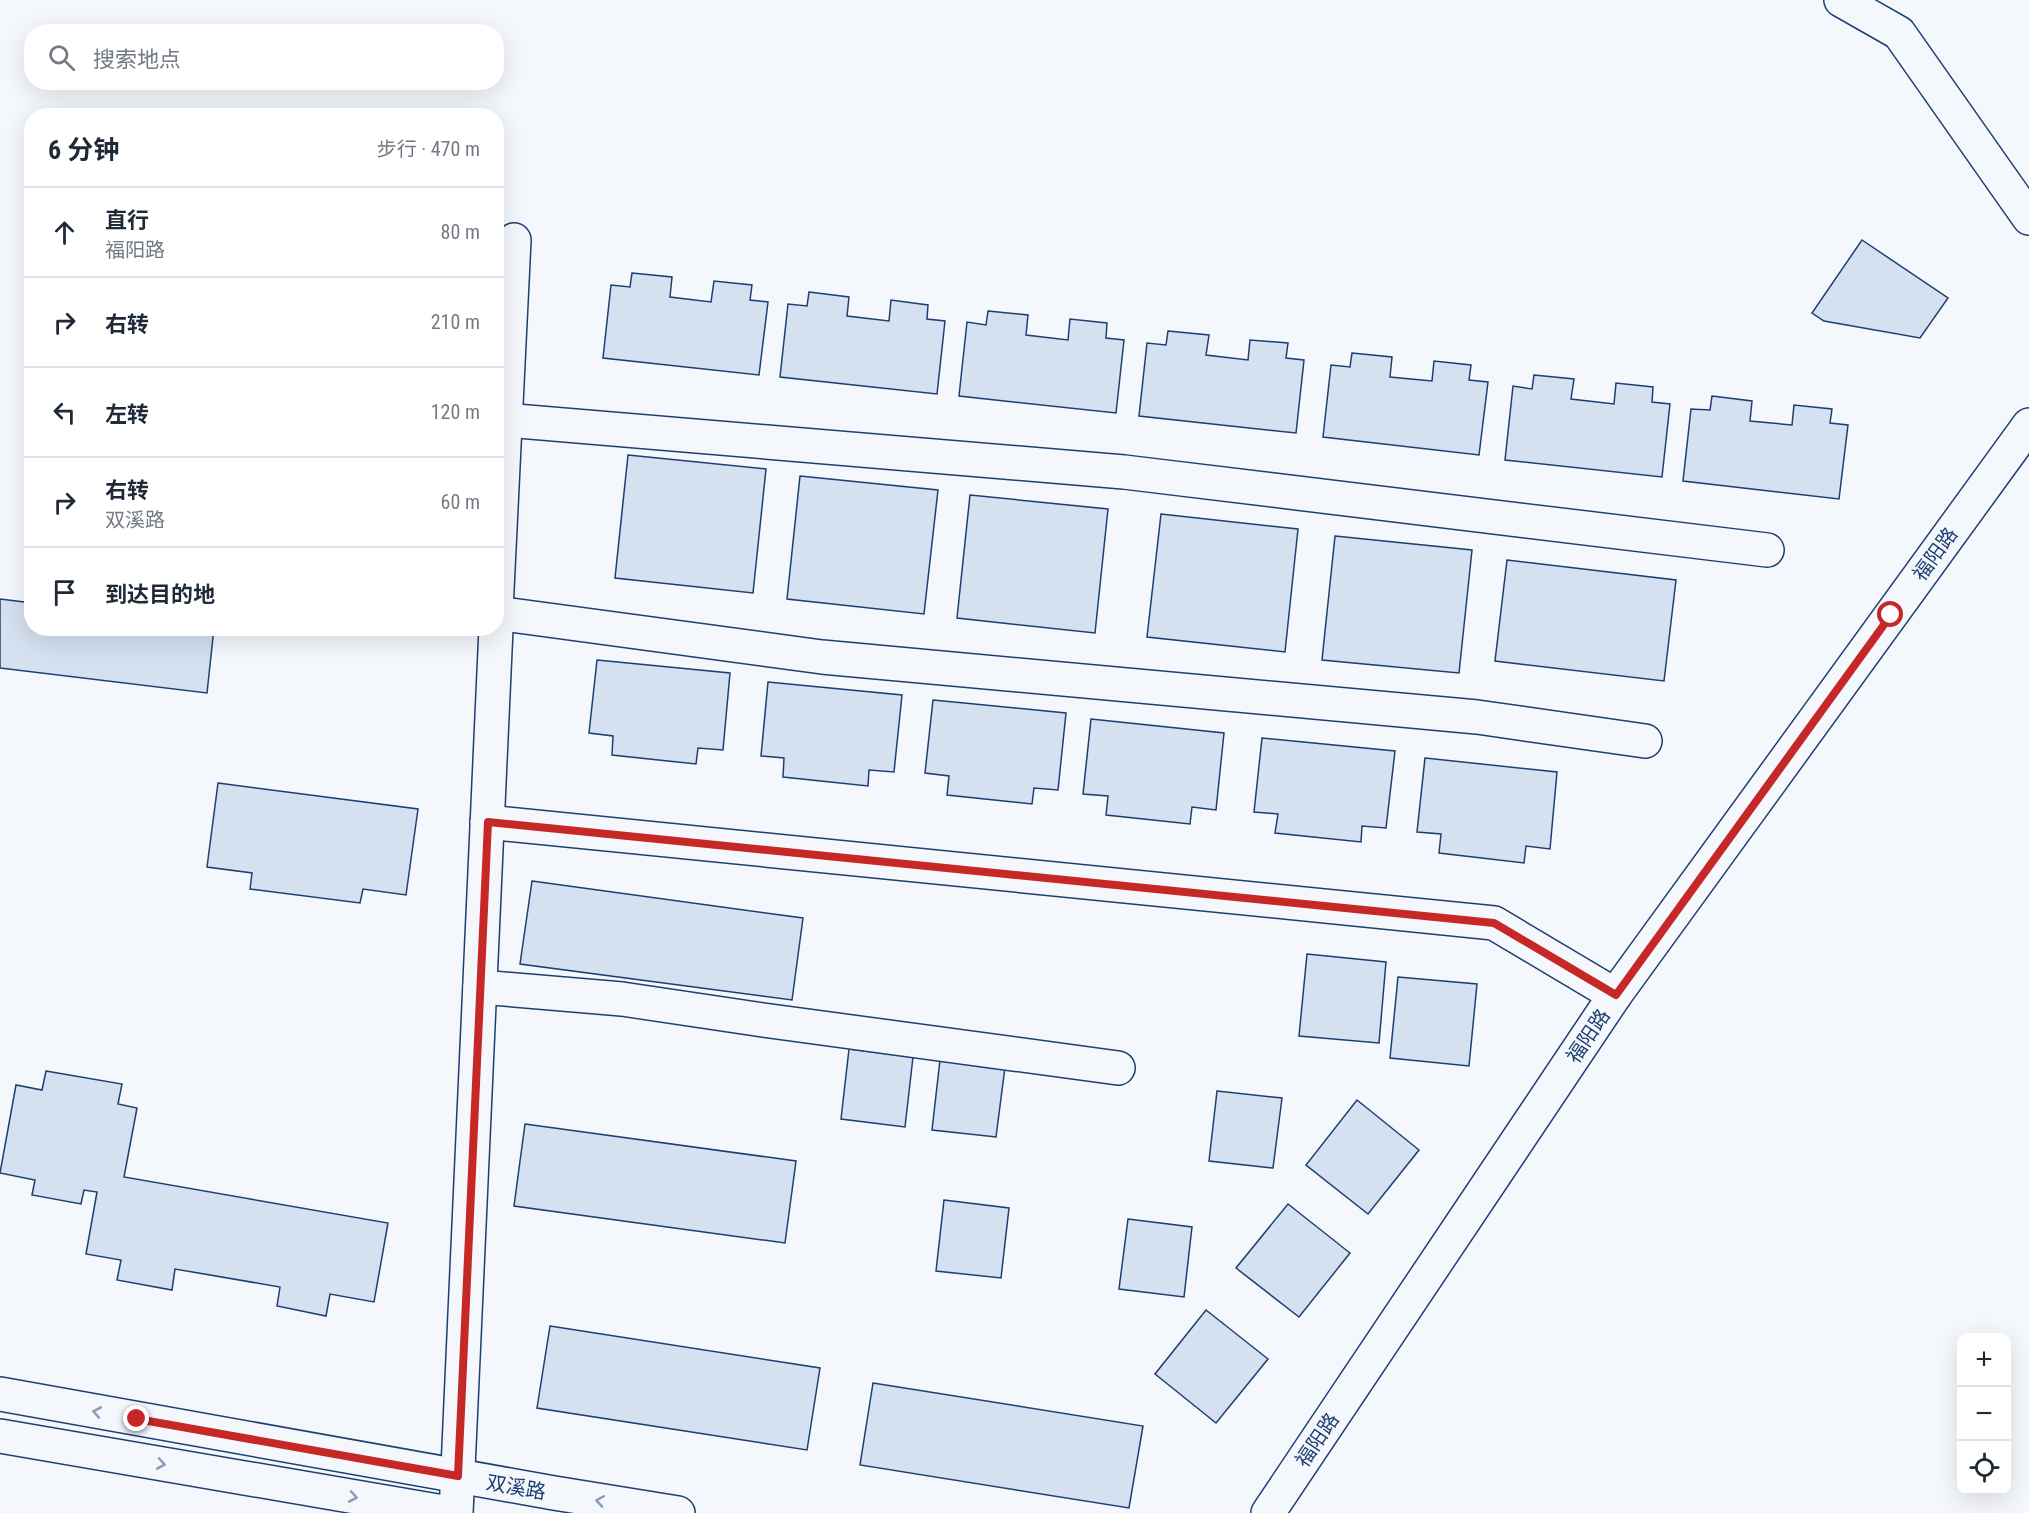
<!DOCTYPE html>
<html lang="zh">
<head>
<meta charset="utf-8">
<style>
	body { margin:0; font-family:"Roboto Condensed","Noto Sans SC",sans-serif; background:#f2f2f3; color:#1f2937 }
	.controls { position:absolute; right:18px; bottom:18px; display:grid; overflow:hidden; border-radius:12px; box-shadow:0 6px 24px #0002 }
	.controls button { width:54px; height:54px; display:grid; place-items:center; padding:0; border:0; border-bottom:2px solid #e0e1e3; background:#fff; color:#1f2937; font:30px sans-serif }
	.stop { position:absolute; width:18px; height:18px; margin:-14px; border:4px solid #c62828; border-radius:50%; background:#fff }
	.stop.end { background:#c62828; border-color:#fff; box-shadow:0 2px 6px #0008 }
	.list { margin:0; padding:0; list-style:none }
	h2 { display:flex; justify-content:space-between; align-items:center; height:78px; margin:0; padding:0 24px; font-size:26px }
	h2 small { font-size:20px; font-weight:400; color:#747a83 }
	.list li { display:grid; grid-template-columns:39px 1fr auto; gap:18px; align-items:center; box-sizing:border-box; height:90px; padding:0 24px; border-top:2px solid #e0e1e3 }
	.list b { display:block; font-size:22px; white-space:nowrap }
	.list p { margin:0; font-size:20px; white-space:nowrap; color:#747a83 }
	.list em { font-size:20px; font-style:normal; color:#747a83 }
	.icon { flex:none; width:33px; height:33px; fill:none; stroke:currentColor; stroke-width:2; stroke-linecap:round; stroke-linejoin:round }
	.map { position:relative; flex:none; width:2029px; height:1513px; overflow:hidden }
	.search { position:absolute; background:#fff; box-shadow:0 6px 24px #0002; left:24px; top:24px; width:480px; height:66px; display:flex; align-items:center; gap:15px; box-sizing:border-box; padding:0 21px; border-radius:24px; color:#747a83; font-size:22px }
	.panel { position:absolute; background:#fff; box-shadow:0 6px 24px #0002; left:24px; top:108px; width:480px; height:528px; border-radius:24px }
	.map>svg:first-child { display:block }
	.building { fill:#d5e0f0; stroke:#1d3f73; stroke-width:1.5 }
	.lines { fill:none; stroke-linecap:round; stroke-linejoin:round }
	.minor-casing { stroke:#1d3f73; stroke-width:36 }
	.minor { stroke:#f4f7fb; stroke-width:33 }
	.oneway { stroke:#889bb7 }
	.route { stroke:#c62828; stroke-width:8 }
	.labels { text-anchor:middle; dominant-baseline:central; stroke-width:4.5; stroke-linejoin:round; paint-order:stroke }
	.street-label { font-size:20px; fill:#1d3f73; stroke:#f4f7fb }
</style>
</head>
<body>
<div class="map">
<svg width="2029" height="1513" viewBox="0 0 2029 1513">
	<rect width="100%" height="100%" fill="#f4f7fb"/>
	<g class="building">
		<path d="M1862,240L1948,298L1920,338L1824,321L1812,313Z"/>
		<path d="M632,273L672,277L670,297L711,302L714,281L752,285L750,300L768,302L759,375L603,358L611,285L630,287Z"/>
		<path d="M809,292L849,297L847,316L889,321L891,300L928,305L927,319L945,321L937,394L780,377L788,304L807,306Z"/>
		<path d="M988,311L1028,315L1026,335L1068,340L1070,319L1107,323L1106,338L1124,340L1116,413L959,396L967,322L986,325Z"/>
		<path d="M1168,331L1209,335L1206,355L1248,360L1250,340L1288,343L1286,358L1304,360L1296,433L1139,416L1147,343L1166,345Z"/>
		<path d="M1352,353L1392,357L1390,377L1432,381L1434,361L1471,365L1469,380L1488,382L1479,455L1323,437L1331,365L1350,367Z"/>
		<path d="M1534,375L1574,379L1571,399L1614,404L1616,383L1653,387L1652,402L1670,404L1662,477L1505,460L1513,386L1532,389Z"/>
		<path d="M1712,396L1752,401L1750,421L1792,425L1794,405L1832,409L1830,423L1848,425L1839,499L1683,481L1691,409L1710,410Z"/>
		<path d="M628,455L766,469L753,593L615,578Z"/>
		<path d="M800,476L938,490L924,614L787,599Z"/>
		<path d="M970,495L1108,509L1095,633L957,618Z"/>
		<path d="M1161,514L1298,529L1285,652L1147,637Z"/>
		<path d="M1335,536L1472,550L1459,673L1322,660Z"/>
		<path d="M1507,560L1676,580L1664,681L1495,661Z"/>
		<path d="M0,599L32,603V628H214L207,693L0,668Z"/>
		<path d="M597,660L730,673L723,750L698,748L696,764L612,755L613,736L589,733Z"/>
		<path d="M768,682L902,695L894,772L869,770L868,786L783,777L784,758L761,756Z"/>
		<path d="M933,700L1066,713L1058,790L1034,788L1032,804L947,795L949,776L925,773Z"/>
		<path d="M1091,719L1224,733L1216,810L1192,807L1190,824L1106,815L1108,796L1083,794Z"/>
		<path d="M1262,738L1395,751L1386,828L1362,826L1361,842L1275,833L1278,814L1254,812Z"/>
		<path d="M1425,758L1557,772L1550,849L1526,846L1524,863L1439,853L1441,834L1417,832Z"/>
		<path d="M218,783L418,809L406,895L363,889L360,903L250,889L252,873L207,867Z"/>
		<path d="M532,881L803,918L792,1000L520,964Z"/>
		<path d="M1307,954L1386,962L1379,1043L1299,1036Z"/>
		<path d="M1398,977L1477,984L1469,1066L1390,1058Z"/>
		<path d="M849,1049L913,1057L905,1127L841,1119Z"/>
		<path d="M940,1060L1005,1067L996,1137L932,1130Z"/>
		<path d="M46,1071L122,1084L118,1104L137,1108L124,1177L388,1223L374,1302L330,1294L326,1316L277,1306L280,1287L175,1269L172,1290L117,1280L121,1260L86,1254L97,1192L84,1190L81,1204L32,1195L35,1180L0,1173L16,1085L42,1090Z"/>
		<path d="M1217,1091L1282,1098L1273,1168L1209,1161Z"/>
		<path d="M1357,1100L1419,1150L1368,1214L1306,1165Z"/>
		<path d="M525,1124L796,1161L785,1243L514,1206Z"/>
		<path d="M944,1200L1009,1208L1001,1278L936,1271Z"/>
		<path d="M1288,1204L1350,1253L1299,1317L1236,1268Z"/>
		<path d="M1128,1219L1192,1227L1184,1297L1119,1289Z"/>
		<path d="M1206,1310L1268,1359L1216,1423L1155,1374Z"/>
		<path d="M550,1326L820,1368L807,1450L537,1408Z"/>
		<path d="M873,1383L1143,1426L1129,1508L860,1465Z"/>
	</g>
	<g class="lines">
		<g class="minor-casing">
			<g id="minor">
				<path d="M1841,0L1899,33L2029,218"/>
				<path d="M505,420L1124,472L1767,550"/>
				<path d="M496,610L514,240"/>
				<path d="M496,613L822,657L1477,717L1645,741"/>
				<path d="M487,822L1494,923L1615,995"/>
				<path d="M480,987L622,999L763,1020L1118,1068"/>
				<path d="M0,1394L554,1493L678,1513"/>
				<path d="M0,1436L449,1513"/>
				<path d="M456,1513L496,628"/>
				<path d="M1268,1513L1615,995L2029,425"/>
			</g>
		</g>
		<use href="#minor" class="minor"/>
	</g>
	<defs><path id="oneway-chevron" d="M-2-3.5L2.5 0L-2 3.5" fill="none" stroke-width="1.6" stroke-linecap="round" stroke-linejoin="round" transform="scale(1.5)"/></defs>
	<g class="oneway">
		<use href="#oneway-chevron" transform="translate(97 1412) rotate(-170)"/>
		<use href="#oneway-chevron" transform="translate(161 1464) rotate(10)"/>
		<use href="#oneway-chevron" transform="translate(353 1497) rotate(10)"/>
		<use href="#oneway-chevron" transform="translate(600 1501) rotate(-171)"/>
	</g>
	<g class="lines">
		<path class="route" d="M137,1419L458,1476L488,822L1494,923L1616,995L1891,615"/>
	</g>
	<g class="labels">
		<g class="street-label">
			<text transform="translate(1935 554) rotate(-54)">福阳路</text>
			<text transform="translate(1588 1036) rotate(-56)">福阳路</text>
			<text transform="translate(1317 1440) rotate(-56)">福阳路</text>
			<text transform="translate(516 1487) rotate(10)">双溪路</text>
		</g>
	</g>
</svg>
<div class="controls">
<button>+</button>
<button>−</button>
<button><svg class="icon" aria-label="locate" viewBox="0 0 24 24"><circle cx="12" cy="12" r="6"/><path d="M12 2v4M12 18v4M2 12h4M18 12h4"/></svg></button>
</div>
<div class="stop" style="left:1891px;top:615px"></div>
<div class="stop end" style="left:137px;top:1419px"></div>
<div class="search"><svg class="icon" aria-label="search" viewBox="0 0 24 24"><circle cx="10" cy="10" r="6"/><path d="M15 15l6 6"/></svg>搜索地点</div>
<section class="panel">
<h2>6 分钟<small>步行 · 470 m</small></h2>
<ul class="list">
<li><svg class="icon" aria-label="ahead" viewBox="0 0 24 24"><path d="M12 20V5M6 11l6-6 6 6"/></svg><div><b>直行</b><p>福阳路</p></div><em>80 m</em></li>
<li><svg class="icon" aria-label="right" viewBox="0 0 24 24"><path d="M7 20v-9h11M14 6l5 5-5 5"/></svg><div><b>右转</b></div><em>210 m</em></li>
<li><svg class="icon" aria-label="left" viewBox="0 0 24 24"><path d="M17 20v-9H6M10 6l-5 5 5 5"/></svg><div><b>左转</b></div><em>120 m</em></li>
<li><svg class="icon" aria-label="right" viewBox="0 0 24 24"><path d="M7 20v-9h11M14 6l5 5-5 5"/></svg><div><b>右转</b><p>双溪路</p></div><em>60 m</em></li>
<li><svg class="icon" aria-label="arrive" viewBox="0 0 24 24"><path d="M6 21V4h12l-3 4 3 4H6"/></svg><div><b>到达目的地</b></div></li>
</ul>
</section>
</div>
</body>
</html>
